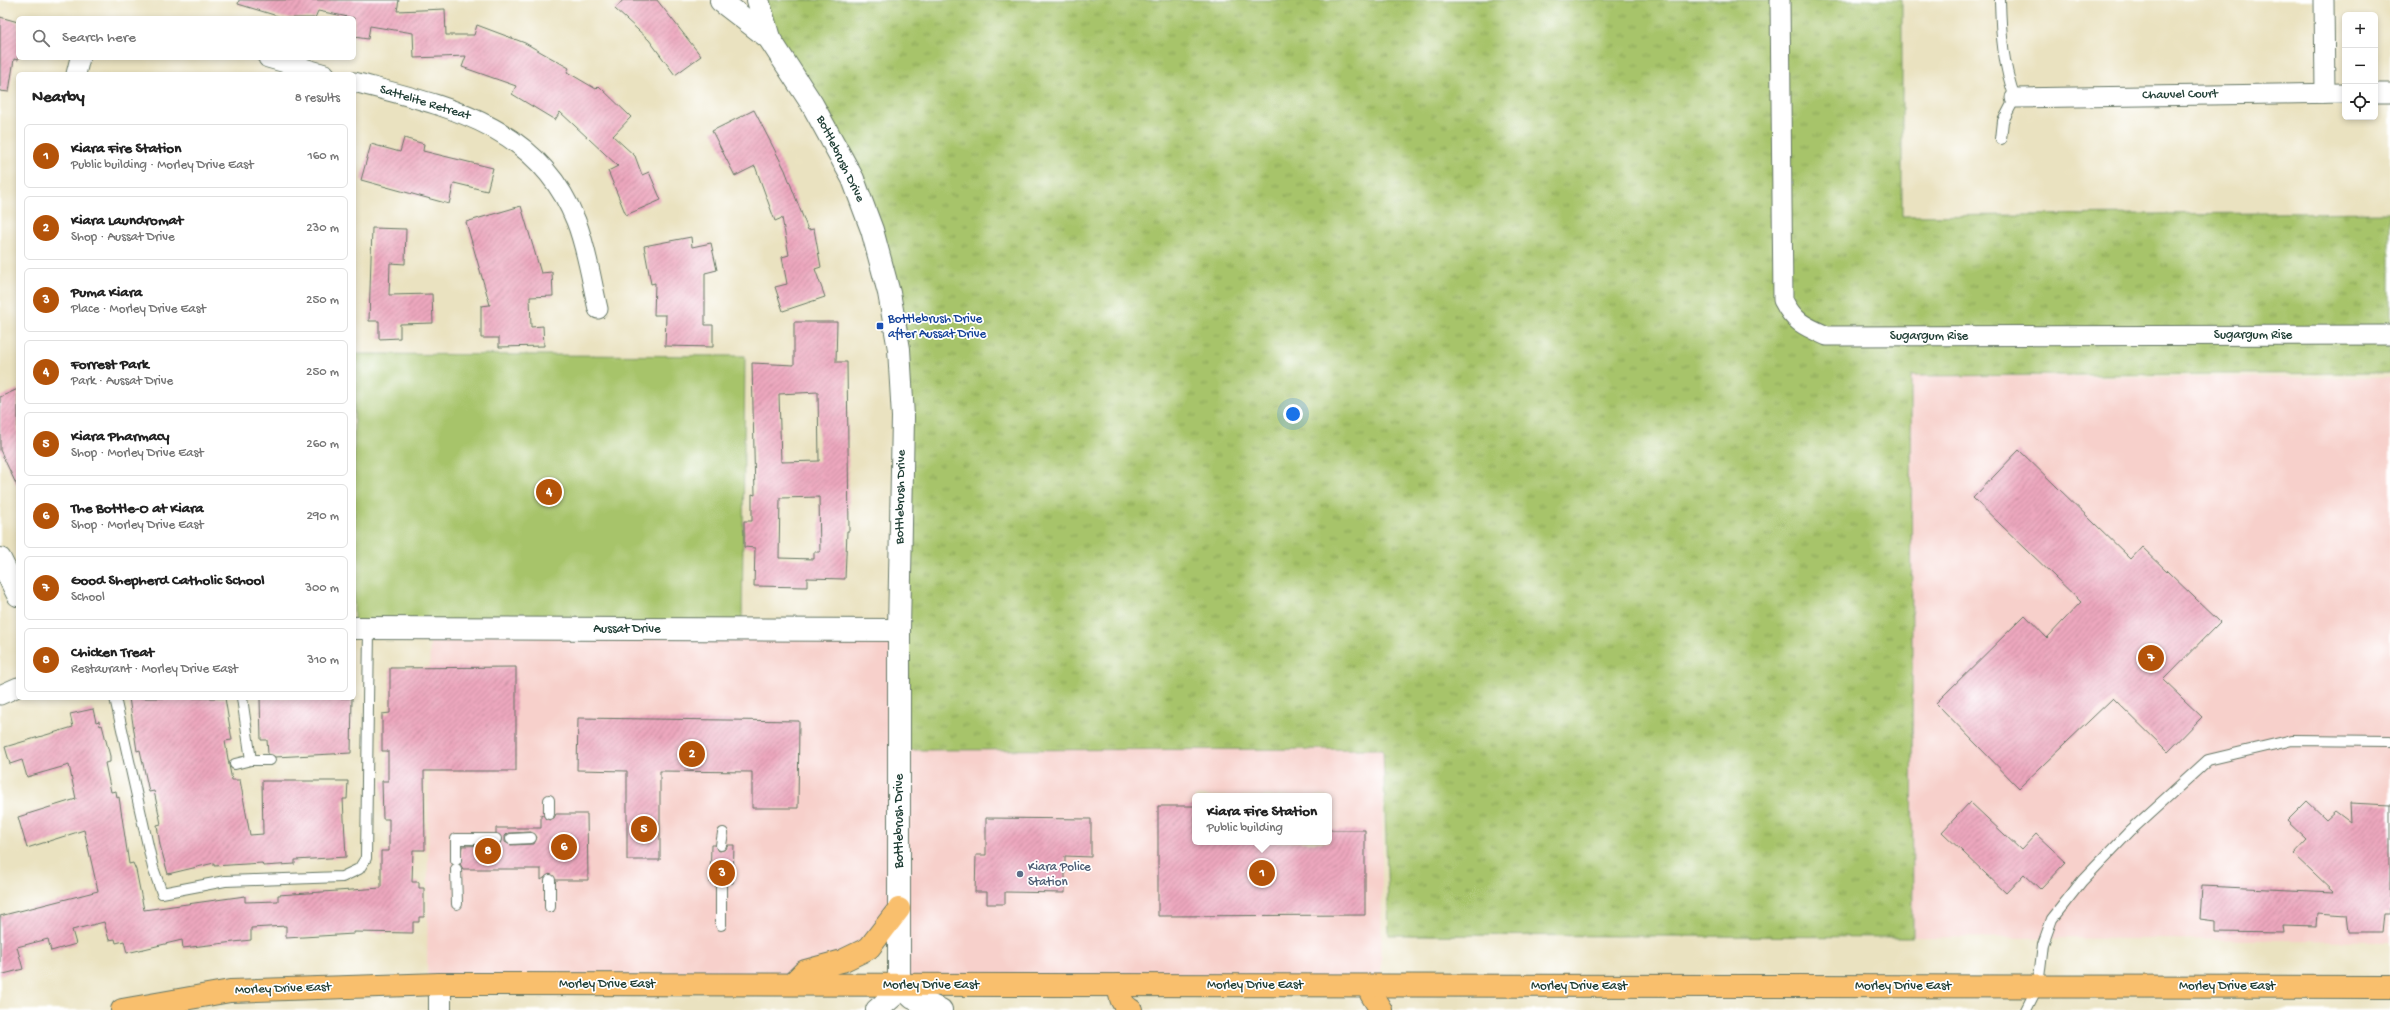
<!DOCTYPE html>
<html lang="en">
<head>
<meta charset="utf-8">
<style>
	body { margin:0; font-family:"Gochi Hand",sans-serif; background:#f6f6f6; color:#222 }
	.controls { position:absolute; right:12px; top:12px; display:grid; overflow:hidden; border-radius:6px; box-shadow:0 2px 6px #0003 }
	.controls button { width:36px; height:36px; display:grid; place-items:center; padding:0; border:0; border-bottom:1px solid #e0e0e0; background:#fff; color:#222; font:20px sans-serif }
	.you { position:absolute; left:1293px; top:414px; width:14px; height:14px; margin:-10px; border:3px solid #fff; border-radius:50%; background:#1a73e8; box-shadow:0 0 0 6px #1a73e833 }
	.badge { display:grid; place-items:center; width:26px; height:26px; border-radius:50%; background:#b45309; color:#fff; font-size:13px; font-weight:700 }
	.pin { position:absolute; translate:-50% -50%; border:2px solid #fff; box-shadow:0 1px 4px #0006 }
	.popup { position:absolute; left:1192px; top:793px; width:140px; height:52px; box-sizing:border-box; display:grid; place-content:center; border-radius:6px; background:#fff; filter:drop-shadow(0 1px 3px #0005); font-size:13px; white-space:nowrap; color:#767676 }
	.popup b { font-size:15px; color:#222 }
	.popup::after { content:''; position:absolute; left:50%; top:100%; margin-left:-8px; border:8px solid transparent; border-top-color:#fff }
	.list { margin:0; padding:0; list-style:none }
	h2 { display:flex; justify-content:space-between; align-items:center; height:52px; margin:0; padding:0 16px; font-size:17px }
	h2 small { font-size:13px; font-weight:400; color:#767676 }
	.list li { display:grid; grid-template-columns:26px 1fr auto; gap:12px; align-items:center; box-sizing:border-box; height:64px; margin:0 8px 8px; padding:0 8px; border:1px solid #e0e0e0; border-radius:6px }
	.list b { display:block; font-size:15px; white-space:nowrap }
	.list p { margin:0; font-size:13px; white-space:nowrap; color:#767676 }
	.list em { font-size:13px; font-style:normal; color:#767676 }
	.icon { flex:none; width:22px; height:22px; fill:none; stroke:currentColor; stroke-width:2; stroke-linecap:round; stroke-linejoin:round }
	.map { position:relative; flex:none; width:2390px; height:1010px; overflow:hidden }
	.search { position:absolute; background:#fff; box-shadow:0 2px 6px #0003; left:16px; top:16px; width:340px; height:44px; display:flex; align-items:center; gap:10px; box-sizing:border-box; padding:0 14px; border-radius:6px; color:#767676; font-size:15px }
	.panel { position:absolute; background:#fff; box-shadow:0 2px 6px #0003; left:16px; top:72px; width:340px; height:628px; border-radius:6px }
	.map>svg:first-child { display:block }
	.built { fill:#f7d0cb; fill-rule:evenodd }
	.grass { fill:url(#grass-tufts); stroke:#638050 }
	.green { fill:#a7c46b; stroke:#638050 }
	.building { fill:url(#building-hatch); fill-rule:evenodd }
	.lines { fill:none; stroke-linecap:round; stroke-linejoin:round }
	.service-casing { stroke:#667765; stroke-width:12 }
	.minor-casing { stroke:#667765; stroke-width:21 }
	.tertiary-casing { stroke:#667765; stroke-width:24 }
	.primary-casing { stroke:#667765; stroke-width:24 }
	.service { stroke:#fff; stroke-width:10 }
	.minor { stroke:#fff; stroke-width:19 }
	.tertiary { stroke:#fff; stroke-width:22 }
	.primary { stroke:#f9bf6d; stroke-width:22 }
	.transit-dot { fill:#1a4fb4; stroke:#fff; stroke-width:1.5 }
	.service-dot { fill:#5c6f8a; stroke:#fff; stroke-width:1.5 }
	.labels { text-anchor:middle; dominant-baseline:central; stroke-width:3.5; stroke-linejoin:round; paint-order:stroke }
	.street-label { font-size:13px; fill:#1f3d34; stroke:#fff }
	.transit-label { font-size:13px; fill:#164399; stroke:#fff; text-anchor:start }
	.service-label { font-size:13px; fill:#4e5e75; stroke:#fff; text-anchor:start }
</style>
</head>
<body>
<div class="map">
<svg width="2390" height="1010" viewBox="0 0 2390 1010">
	<defs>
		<pattern id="grass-tufts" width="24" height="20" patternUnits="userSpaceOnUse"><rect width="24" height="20" fill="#a7c46b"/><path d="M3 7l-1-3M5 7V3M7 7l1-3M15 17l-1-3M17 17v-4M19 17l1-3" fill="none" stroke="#87a059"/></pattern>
		<pattern id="building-hatch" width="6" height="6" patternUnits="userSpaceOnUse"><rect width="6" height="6" fill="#eda7be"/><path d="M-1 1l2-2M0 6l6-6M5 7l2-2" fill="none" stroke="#bf899b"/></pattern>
	</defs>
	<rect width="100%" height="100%" fill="#fff"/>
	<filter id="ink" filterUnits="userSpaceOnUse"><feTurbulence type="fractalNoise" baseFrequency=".025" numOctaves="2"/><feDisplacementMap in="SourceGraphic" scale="8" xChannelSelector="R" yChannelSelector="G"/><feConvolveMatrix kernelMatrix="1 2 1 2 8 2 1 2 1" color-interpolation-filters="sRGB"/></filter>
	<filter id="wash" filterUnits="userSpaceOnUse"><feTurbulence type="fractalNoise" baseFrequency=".012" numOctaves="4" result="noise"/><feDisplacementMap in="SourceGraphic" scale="16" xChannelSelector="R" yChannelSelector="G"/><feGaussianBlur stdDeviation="0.9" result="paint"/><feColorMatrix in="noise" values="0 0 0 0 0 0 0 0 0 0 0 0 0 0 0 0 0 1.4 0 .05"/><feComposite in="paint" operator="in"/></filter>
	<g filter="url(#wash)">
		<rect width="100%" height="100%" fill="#eae2c0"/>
		<g class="built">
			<path d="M1911,376L2390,378V941L1913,937Z"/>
			<path d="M430,628L899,630L900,750L1383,749L1381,986L899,985V910L878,939L793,983L427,985ZM1195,796H1329V842H1195Z"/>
		</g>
		<path class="grass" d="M758,0H1902V216L2390,212V373L1911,376L1913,937L1389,935L1383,749L899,750L903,417L872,230Z"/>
		<path class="green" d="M354,354L745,356L742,629L354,628Z"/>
		<g id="blocks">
			<g class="building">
				<path d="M239,0H399L397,11L445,9L446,35H474L477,25L525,43L569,68L567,72L596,89L599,86L631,117L613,136L635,156L642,175L649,172L661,200L626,215L608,171L618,166L560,112L555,120L512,94L516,86L462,67L466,56L414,58L413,33L370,26L368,39L354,37V18L318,11L315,18H284L238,4Z"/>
				<path d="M623,0H657L701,56L675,75L649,40L615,9Z"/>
				<path d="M0,17L18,22V60L14,59L9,92L0,91Z"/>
				<path d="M754,110L785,170L808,230L814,229L821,267L815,269L825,297L783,311L775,287L787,284L782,257L789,255L782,218L775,221L755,166L735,176L712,131Z"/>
				<path d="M404,138L424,144L423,151L493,168L487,191L454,183L449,204L361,180L371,144L400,152Z"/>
				<path d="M521,206L541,273L552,272L553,296L530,297L531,327L543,326L544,346L499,347V338H481V306L490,305L466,222Z"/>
				<path d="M372,228L406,229L405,264L390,263L389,295L432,294L433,323L400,324V338L379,339V321H369Z"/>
				<path d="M691,237L692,247L711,243L717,270L705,273V325H713V347L665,346L666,315H654L655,283L651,284L644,246Z"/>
				<path d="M794,322H837L836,362H847L849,531H847L845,579L807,578V587L754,586L755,548L744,547V521H752V494L755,495L752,363L794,365ZM818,392L819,461L781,462L779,394ZM819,497L820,552H814V559L779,558L780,498Z"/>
				<path d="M18,389V488L0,450V397Z"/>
				<path d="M2019,450L2131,559L2142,547L2220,622L2163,680L2202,717L2168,752L2113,698L2019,788L1936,703L2025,615L2047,638L2081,602L1973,498Z"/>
				<path d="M516,667V771H424L425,850H413L412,882H419V888H424V917H419V922H413V933L354,932V934L286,938V926L251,928V940L183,948L182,940L127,953L124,941L116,943L115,939L109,940L104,922L72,930L76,944L51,951L48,939L17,947L23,969L0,975V916L98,891L84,830L27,848L18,817L76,799L69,765L27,777L22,760L10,764L5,747L73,727L70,714L93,709L96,722L99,721L100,726L102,725L110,756V762L105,763L111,792L116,791L117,798L119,797L129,864L133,863L136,870L144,910L245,896V902L278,901V895L381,888V851H389V819H383L382,781H388V751H382V714L390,713V668Z"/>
				<path d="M129,698H225L232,740L225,741L229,765L232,780H240L250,835L263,834L262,781H348L347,799H343L346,857L295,860V864L263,866L262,863L214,866V863L168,874L160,845L157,825L161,824L154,791L149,792L140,750L137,751Z"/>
				<path d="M260,698H352L351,753L275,757L268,754L267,740H261Z"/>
				<path d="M578,718L799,721L798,808H752V772L660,771V860H627V771L577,770Z"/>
				<path d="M2307,801L2326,819L2335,811L2351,823L2350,803L2390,805V913H2384L2382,932H2349L2347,915L2317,913L2316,926L2284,925L2285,933L2215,932V921L2200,919L2202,886L2334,892L2294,854L2307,840L2287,821Z"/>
				<path d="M1970,802L2021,850L2036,834L2066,862L2040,889L2024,874L2006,893L1942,832Z"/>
				<path d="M1158,806H1195V842H1329V830H1365V915L1158,916Z"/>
				<path d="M541,814L549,820L554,818L556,814H587L588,880H556L550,874L541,880V869H463L460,864L462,846L499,845L502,839L496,833V828H541ZM531,832L537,837L534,844L511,845L505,842V836L508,833Z"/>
				<path d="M986,818L1091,819V857L1065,856V893L1005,892V904H987V892H975L976,855H986Z"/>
				<path d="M711,845H715L717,850L720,851L726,849L728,845H734L733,883H727L721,877L717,878L715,883H710Z"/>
			</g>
		</g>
	</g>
	<g filter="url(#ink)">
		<use href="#blocks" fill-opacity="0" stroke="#667765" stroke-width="1"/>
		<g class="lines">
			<g class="service-casing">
				<g id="service">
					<path d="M2000,0C2001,36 2003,64 2015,98L2003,121L2001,139"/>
					<path d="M115,698L153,868L162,893L225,881L342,877L359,869L366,858L369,628"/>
					<path d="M242,698L251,760"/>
					<path d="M235,764L251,760H270"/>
					<path d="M549,800V814"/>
					<path d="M511,839L531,838"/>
					<path d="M721,845L723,833"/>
					<path d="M456,860V839H496"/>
					<path d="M456,869L457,904"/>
					<path d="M550,880V907"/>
					<path d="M721,883V925"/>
					<path d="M2026,1010L2038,986L2043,944L2052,919L2082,881L2130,831L2208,760L2292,740L2390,741"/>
				</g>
			</g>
			<g class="minor-casing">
				<g id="minor">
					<path d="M1780,0L1783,300C1794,322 1804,326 1827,336L2390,335"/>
					<path d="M2324,0L2325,93"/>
					<path d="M268,58L325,74"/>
					<path d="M76,74L80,58"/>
					<path d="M354,82C445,106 537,123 576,221C587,249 591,279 598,309"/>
					<path d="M2375,93H2390"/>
					<path d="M2015,98L2345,93"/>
					<path d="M0,695L18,687"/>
				</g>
			</g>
			<g class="tertiary-casing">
				<g id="tertiary">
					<path d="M758,0L769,38L812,104L853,179L872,230L889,293L899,349L903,417L899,630V985L893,996L877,1010"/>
					<path d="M721,1L769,38"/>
					<path d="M0,559L18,595"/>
					<path d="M354,628L899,630"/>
					<path d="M899,985L913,998L941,1010"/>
					<path d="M440,1010V984"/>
				</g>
			</g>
			<g class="primary-casing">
				<g id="primary">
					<path d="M793,983L805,971L842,961L869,948L899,909"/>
					<path d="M1118,985C1120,996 1121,1005 1131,1010"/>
					<path d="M1371,986V994L1381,1010"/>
					<path d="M122,1010L230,991L440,984L2390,987"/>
				</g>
			</g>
			<use href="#service" class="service"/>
			<use href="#minor" class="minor"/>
			<use href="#tertiary" class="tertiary"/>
			<use href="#primary" class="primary"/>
		</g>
	</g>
	<rect class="transit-dot" x="876" y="322" width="8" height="8" rx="2"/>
	<circle class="service-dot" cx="1020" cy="874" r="4"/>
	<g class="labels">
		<g class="street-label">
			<text transform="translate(2180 95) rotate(-1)">Chauvel Court</text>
			<text transform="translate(425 103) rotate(17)">Sattelite Retreat</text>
			<text transform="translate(840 159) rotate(64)">Bottlebrush Drive</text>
			<text x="2253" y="335">Sugargum Rise</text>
			<text x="1929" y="336">Sugargum Rise</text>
			<text transform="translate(901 497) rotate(-89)">Bottlebrush Drive</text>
			<text x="627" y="629">Aussat Drive</text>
			<text transform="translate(899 821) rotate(-90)">Bottlebrush Drive</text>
			<text x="607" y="984">Morley Drive East</text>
			<text x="931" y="985">Morley Drive East</text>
			<text x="1255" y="985">Morley Drive East</text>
			<text x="1579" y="986">Morley Drive East</text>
			<text x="1903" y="986">Morley Drive East</text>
			<text x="2227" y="986">Morley Drive East</text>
			<text transform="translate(283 989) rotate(-2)">Morley Drive East</text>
		</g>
		<g class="transit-label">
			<text x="888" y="319">Bottlebrush Drive<tspan x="888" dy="15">after Aussat Drive</tspan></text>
		</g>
		<g class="service-label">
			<text x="1028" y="867">Kiara Police<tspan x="1028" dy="15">Station</tspan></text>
		</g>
	</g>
</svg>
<div class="controls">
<button>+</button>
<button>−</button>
<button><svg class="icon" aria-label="locate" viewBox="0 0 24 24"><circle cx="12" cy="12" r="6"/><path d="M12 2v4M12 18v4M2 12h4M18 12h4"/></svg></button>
</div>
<div class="you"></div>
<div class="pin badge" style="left:1262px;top:873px">1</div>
<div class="popup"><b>Kiara Fire Station</b>Public building</div>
<div class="pin badge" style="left:692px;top:754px">2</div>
<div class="pin badge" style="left:722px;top:873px">3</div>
<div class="pin badge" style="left:549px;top:492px">4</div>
<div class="pin badge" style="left:644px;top:829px">5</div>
<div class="pin badge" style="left:564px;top:847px">6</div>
<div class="pin badge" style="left:2151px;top:658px">7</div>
<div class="pin badge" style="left:488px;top:851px">8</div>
<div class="search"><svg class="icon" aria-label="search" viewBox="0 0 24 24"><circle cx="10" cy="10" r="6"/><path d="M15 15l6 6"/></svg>Search here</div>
<section class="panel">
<h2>Nearby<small>8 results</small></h2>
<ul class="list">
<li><span class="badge">1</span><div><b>Kiara Fire Station</b><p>Public building · Morley Drive East</p></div><em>160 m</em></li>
<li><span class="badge">2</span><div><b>Kiara Laundromat</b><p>Shop · Aussat Drive</p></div><em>230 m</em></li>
<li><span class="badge">3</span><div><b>Puma Kiara</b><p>Place · Morley Drive East</p></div><em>250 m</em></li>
<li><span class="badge">4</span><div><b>Forrest Park</b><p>Park · Aussat Drive</p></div><em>250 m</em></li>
<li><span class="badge">5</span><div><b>Kiara Pharmacy</b><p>Shop · Morley Drive East</p></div><em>260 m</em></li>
<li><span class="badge">6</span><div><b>The Bottle-O at Kiara</b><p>Shop · Morley Drive East</p></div><em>290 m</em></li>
<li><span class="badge">7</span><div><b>Good Shepherd Catholic School</b><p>School</p></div><em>300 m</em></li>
<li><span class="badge">8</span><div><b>Chicken Treat</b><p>Restaurant · Morley Drive East</p></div><em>310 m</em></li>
</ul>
</section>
</div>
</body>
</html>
